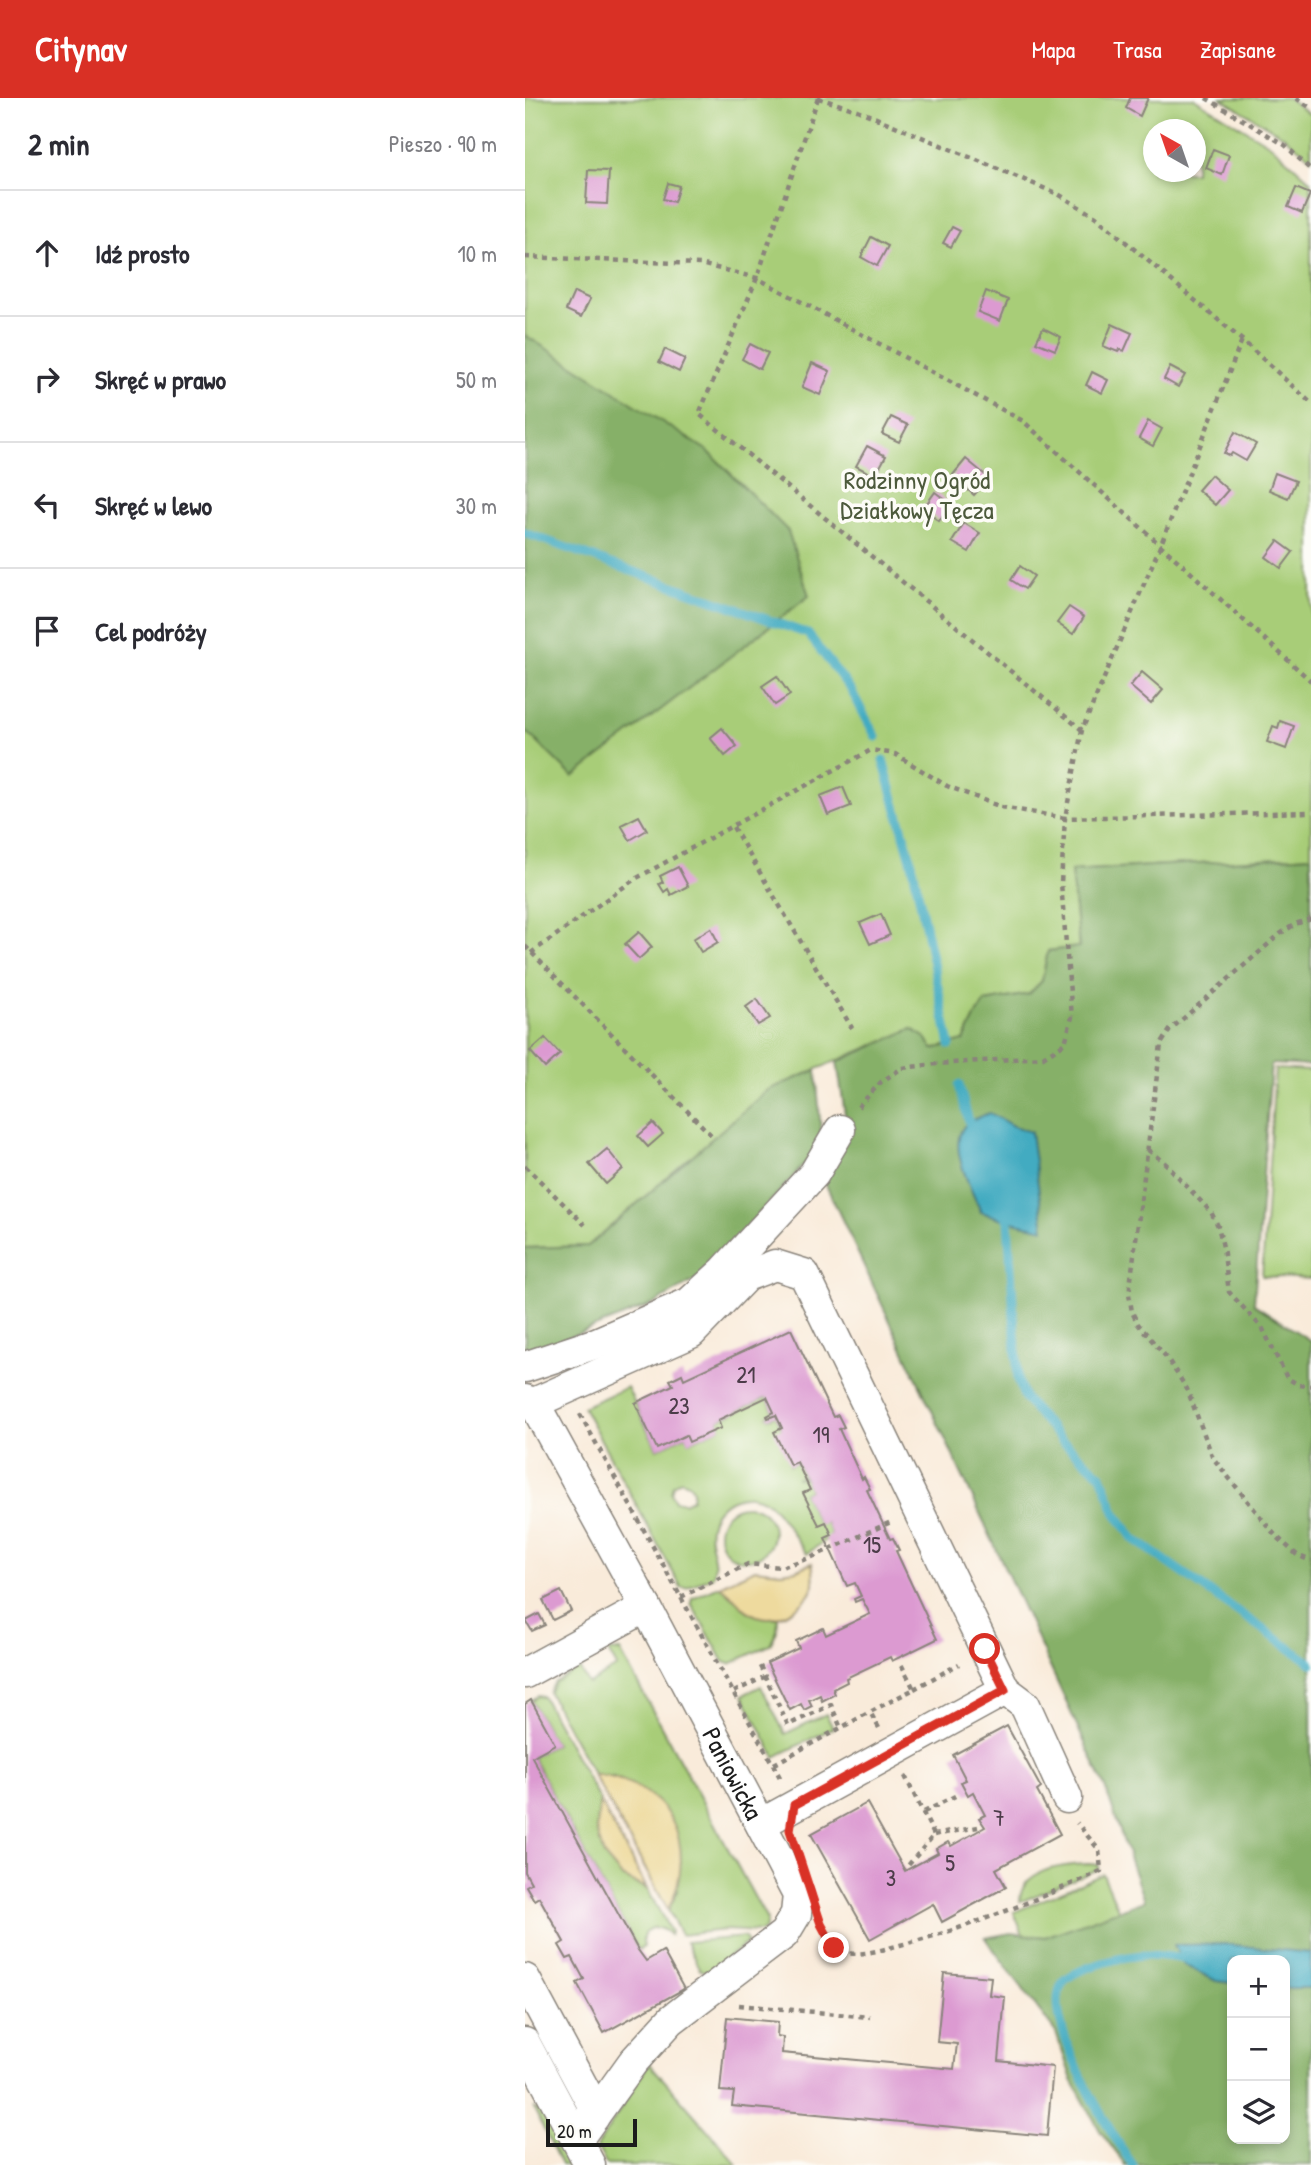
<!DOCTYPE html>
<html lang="pl">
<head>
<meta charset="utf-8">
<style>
	body { margin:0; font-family:"Patrick Hand",sans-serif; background:#f7f7f7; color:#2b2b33 }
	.controls { position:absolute; right:21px; bottom:21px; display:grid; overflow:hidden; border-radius:14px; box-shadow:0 4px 10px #0003 }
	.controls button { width:63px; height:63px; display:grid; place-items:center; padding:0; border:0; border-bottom:2px solid #e1e1e2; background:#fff; color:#2b2b33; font:35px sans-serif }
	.compass { position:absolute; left:618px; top:21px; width:63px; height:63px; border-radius:50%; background:#fff; box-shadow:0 4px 10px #0003; rotate:320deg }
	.scale { position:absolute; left:21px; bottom:18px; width:91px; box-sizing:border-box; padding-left:7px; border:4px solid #1c1c1c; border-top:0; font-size:19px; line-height:24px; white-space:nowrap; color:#1c1c1c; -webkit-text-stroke:5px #fdfcf7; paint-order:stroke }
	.stop { position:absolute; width:21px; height:21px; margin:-16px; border:5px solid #d93025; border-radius:50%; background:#fff }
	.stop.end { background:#d93025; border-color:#fff; box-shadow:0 2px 7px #0008 }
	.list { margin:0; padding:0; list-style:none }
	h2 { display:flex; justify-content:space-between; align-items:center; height:91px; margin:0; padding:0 28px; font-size:30px }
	h2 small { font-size:23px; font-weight:400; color:#7c7c81 }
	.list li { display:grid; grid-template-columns:46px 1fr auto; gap:21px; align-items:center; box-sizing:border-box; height:126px; padding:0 28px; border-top:2px solid #e1e1e2 }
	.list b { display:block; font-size:26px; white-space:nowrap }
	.list em { font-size:23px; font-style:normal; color:#7c7c81 }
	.icon { flex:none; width:38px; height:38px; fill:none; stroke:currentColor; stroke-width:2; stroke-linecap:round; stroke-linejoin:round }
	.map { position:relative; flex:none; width:786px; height:2067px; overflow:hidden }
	header { display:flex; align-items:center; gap:42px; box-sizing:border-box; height:98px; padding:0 35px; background:#d93025; color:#fff }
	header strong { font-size:33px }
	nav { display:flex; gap:38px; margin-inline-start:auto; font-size:24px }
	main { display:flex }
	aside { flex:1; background:#fff }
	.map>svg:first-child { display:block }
	.green { fill:#a8cd78; stroke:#62744a; stroke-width:2; fill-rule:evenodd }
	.forest { fill:#86b068; stroke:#516642; stroke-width:2; fill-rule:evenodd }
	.sand { fill:#eeda9e; stroke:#857b5d; stroke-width:2 }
	.water { fill:#42abc1; stroke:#2f646e; stroke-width:2 }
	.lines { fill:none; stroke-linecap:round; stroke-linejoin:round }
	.stream { stroke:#42abc1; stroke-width:9 }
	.building { fill:#dc9ad1 }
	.minor-casing { stroke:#8a847b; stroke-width:33 }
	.path { stroke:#8a847b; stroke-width:4.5; stroke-dasharray:5 5; stroke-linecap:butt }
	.minor { stroke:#fff; stroke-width:30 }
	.route { stroke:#d93025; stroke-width:9 }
	.labels { text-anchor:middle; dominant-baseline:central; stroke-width:7; stroke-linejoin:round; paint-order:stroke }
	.number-label { font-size:23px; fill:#4c3c49 }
	.park-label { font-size:26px; fill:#4d5a3c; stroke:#fdfcf7 }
	.street-label { font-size:26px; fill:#1c1c1c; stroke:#fdfcf7 }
</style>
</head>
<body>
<header>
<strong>Citynav</strong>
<nav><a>Mapa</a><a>Trasa</a><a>Zapisane</a></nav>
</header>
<main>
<aside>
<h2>2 min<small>Pieszo · 90 m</small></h2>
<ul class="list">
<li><svg class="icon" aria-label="ahead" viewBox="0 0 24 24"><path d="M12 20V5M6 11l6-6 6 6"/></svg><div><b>Idź prosto</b></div><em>10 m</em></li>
<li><svg class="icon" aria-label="right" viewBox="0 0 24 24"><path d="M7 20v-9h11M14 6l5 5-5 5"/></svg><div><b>Skręć w prawo</b></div><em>50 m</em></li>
<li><svg class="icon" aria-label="left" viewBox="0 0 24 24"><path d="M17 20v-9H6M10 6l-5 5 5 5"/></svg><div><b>Skręć w lewo</b></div><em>30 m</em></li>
<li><svg class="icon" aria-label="arrive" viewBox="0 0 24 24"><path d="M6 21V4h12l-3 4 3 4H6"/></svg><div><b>Cel podróży</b></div></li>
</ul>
</aside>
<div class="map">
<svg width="786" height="2067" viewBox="0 0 786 2067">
	<rect width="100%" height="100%" fill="#fdfcf7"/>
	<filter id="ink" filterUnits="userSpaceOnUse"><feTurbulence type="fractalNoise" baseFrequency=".0143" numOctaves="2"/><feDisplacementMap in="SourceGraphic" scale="14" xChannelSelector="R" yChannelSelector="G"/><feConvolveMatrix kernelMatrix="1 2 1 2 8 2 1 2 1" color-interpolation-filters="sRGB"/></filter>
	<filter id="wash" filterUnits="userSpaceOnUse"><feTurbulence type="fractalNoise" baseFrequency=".00686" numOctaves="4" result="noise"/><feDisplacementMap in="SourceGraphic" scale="28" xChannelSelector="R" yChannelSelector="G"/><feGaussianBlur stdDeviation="1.57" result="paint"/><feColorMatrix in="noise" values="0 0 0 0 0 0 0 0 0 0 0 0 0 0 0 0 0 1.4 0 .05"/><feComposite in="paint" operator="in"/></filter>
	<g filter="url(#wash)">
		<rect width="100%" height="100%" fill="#f9ebda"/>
		<g class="green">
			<path d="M0,0H669L747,48L786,83V758L546,773L554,849L523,853L517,883L504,896L460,904L451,917L439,943L408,952L401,940L386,931L243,992L63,1148L0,1150ZM628,32H670V74H628Z"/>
			<path d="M696,0H763L786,17V60L760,39Z"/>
			<path d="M750,971L786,973V1181L737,1178Z"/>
			<path d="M102,1289L132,1351L161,1337L165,1344L195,1330L193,1322L242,1299L249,1314L242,1318L244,1320L251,1317L257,1330L265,1367L272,1364L278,1377L271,1380L279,1379L285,1392L278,1395L294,1427L301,1424L307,1437L282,1456C261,1432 247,1385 207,1401C198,1405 188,1415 186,1425C180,1444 194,1459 188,1478L161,1490L156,1489L58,1309ZM156,1382L164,1385L168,1392L167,1401L159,1405L150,1403L146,1395L148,1387Z"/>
			<circle cx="221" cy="1435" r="27"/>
			<path d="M194,1488C222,1503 211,1519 253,1520L252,1533L245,1547L205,1566L199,1564L166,1505L167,1500Z"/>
			<path d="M85,1552L95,1553L242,1822L240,1831L236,1834L199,1832L156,1837L143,1812L153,1792L89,1679L68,1676L24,1595L30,1584L54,1570L63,1586L92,1569L83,1553Z"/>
			<path d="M236,1588L260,1636L301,1616L308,1630L250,1659L218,1597Z"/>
			<path d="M13,1598L18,1599L75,1703L71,1731L97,1779L122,1791L146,1834L145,1837C133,1824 113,1829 119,1849L113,1852L7,1659L30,1646L6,1602Z"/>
			<path d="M564,1766L574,1767V1771L495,1804C495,1770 539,1767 564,1766Z"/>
			<path d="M578,1776L594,1813L520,1839L498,1837L489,1814Z"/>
			<path d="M219,1839L223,1844L183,1874L175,1872L161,1844Z"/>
			<path d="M124,1965L213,2067H82L72,2049Z"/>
			<path d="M9,2011L22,2014L48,2067H36Z"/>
		</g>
		<g class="forest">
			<path d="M0,237L183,353L263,433L284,498L48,679L0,632Z"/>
			<path d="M786,758V968L746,966L729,1206L786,1243V2067H600L575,2033L547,1982L531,1935L460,1840L486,1835L520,1839L619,1803L580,1689L446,1396L300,1085L323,1036L312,964L387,931L401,940L408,951L439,943L451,917L460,904L504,896L517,883L523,853L554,849L546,773ZM707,1862H760V2041H707Z"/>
			<path d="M291,972L297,1047L177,1178L127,1207L0,1256V1150L63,1148L243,992Z"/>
		</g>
		<g class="sand">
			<path d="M287,1465C289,1475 290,1488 284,1497C273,1512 250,1525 232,1518C215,1512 209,1496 194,1488L230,1471L256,1474L271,1472Z"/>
			<path d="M68,1676C144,1685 176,1744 143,1812Z"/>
			<path d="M75,1703L122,1791L97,1779L79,1758L71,1731Z"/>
		</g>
		<g class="water">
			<path d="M465,1015L488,1028L506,1034L519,1131L483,1123L456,1114C447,1092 417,1041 445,1023C451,1020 459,1017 465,1015Z"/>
			<path d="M699,1846L786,1855V1890H760V1862H707V1885L691,1883L659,1867L649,1847Z"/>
		</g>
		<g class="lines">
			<g class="stream">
				<path d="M0,435L283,536L326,592L351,639"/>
				<path d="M358,662L387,765L425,947"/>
				<path d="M434,987L447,1035"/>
				<path d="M479,1113L483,1123L493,1282L500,1301L537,1343L576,1377L590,1414L608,1440L786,1565"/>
				<path d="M608,2067C586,2036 516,1922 537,1886C546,1870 603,1857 622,1857C636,1857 650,1860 664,1861"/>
			</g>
		</g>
		<g id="blocks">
			<g class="building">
				<path d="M605,0H623L615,18L601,10Z"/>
				<path d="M688,51L704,57L697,77L681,70Z"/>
				<path d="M63,72L84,73L82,106L61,105Z"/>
				<path d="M143,85L154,88L149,104L138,101Z"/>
				<path d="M771,90L785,96L777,115L763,109Z"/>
				<path d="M427,129L435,133L426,149L418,145Z"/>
				<path d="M346,139L363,148L352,168L336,159Z"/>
				<path d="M461,193L483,202L475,223L453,214Z"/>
				<path d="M49,194L65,201L56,219L41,212Z"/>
				<path d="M587,226L607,235L599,253L594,251L593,254L578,248Z"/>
				<path d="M518,230L536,239L530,252L511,244Z"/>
				<path d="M225,246L243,255L235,271L217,261Z"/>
				<path d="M140,251L160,261L154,274L134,264Z"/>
				<path d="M287,265L305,273L295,297L277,289Z"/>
				<path d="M645,269L660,277L653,289L639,281Z"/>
				<path d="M567,274L583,282L577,295L561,287Z"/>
				<path d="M366,319L383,327L374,344L357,336Z"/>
				<path d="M623,323L637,331L628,348L614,340Z"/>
				<path d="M710,334L731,346L721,363L707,355L705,358L699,355Z"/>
				<path d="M342,348L361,358L350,378L331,368Z"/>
				<path d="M441,361L464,380L449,397L427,378Z"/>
				<path d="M750,375L771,383L763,400L744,392Z"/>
				<path d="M686,377L703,392L690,407L673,392Z"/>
				<path d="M410,394L426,406L414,423L398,411Z"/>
				<path d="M439,425L455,435L444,454L427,444Z"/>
				<path d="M753,443L768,454L756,470L741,459Z"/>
				<path d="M495,468L509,478L500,491L486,482Z"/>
				<path d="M544,509L559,519L548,536L532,525Z"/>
				<path d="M617,574L638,592L626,606L605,588Z"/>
				<path d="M252,578L265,597L250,607L237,588Z"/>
				<path d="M755,623L769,628L761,651L742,644L748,628L753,630Z"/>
				<path d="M197,630L212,648L200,658L185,640Z"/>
				<path d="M318,689L326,708L303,717L295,698Z"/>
				<path d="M114,718L122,732L105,742L96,727Z"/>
				<path d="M153,769L163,788L146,797L143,791L139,794L134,786L138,784L135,778Z"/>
				<path d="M356,816L365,837L345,846L335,825Z"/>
				<path d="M186,830L193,844L176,854L168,841Z"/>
				<path d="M114,834L127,849L114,861L100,846Z"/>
				<path d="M232,901L245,920L233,927L221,909Z"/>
				<path d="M20,940L35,956L20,970L5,953Z"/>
				<path d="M128,1025L138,1036L123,1049L113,1038Z"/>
				<path d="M82,1051L98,1071L81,1086L64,1066Z"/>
				<path d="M266,1231L308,1319L313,1317L319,1329L314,1331L337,1381L339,1379L345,1391L342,1392L365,1441L368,1440L374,1452L371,1453L412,1541L367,1563L365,1559L321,1580L322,1584L308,1591L310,1596L297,1603L295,1597L284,1602L287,1608L279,1612L276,1606L265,1612L242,1565L274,1550L271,1543L298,1530L301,1537L345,1516L337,1501L330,1504L329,1501L336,1498L330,1485L322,1488L300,1440L307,1437L301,1424L294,1427L278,1395L285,1392L272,1364L265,1367L249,1334L257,1330L251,1317L243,1320L242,1318L249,1314L242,1299L193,1322L196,1330L164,1344L161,1337L132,1351L110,1305L148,1287L145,1282L157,1276L159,1281Z"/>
				<path d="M36,1493L46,1513L28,1522L18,1502Z"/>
				<path d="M14,1516L20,1527L7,1533L1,1523Z"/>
				<path d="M6,1602L30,1646L7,1659L113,1852L121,1863L138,1853L159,1891L79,1935L52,1885L59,1881L47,1859L42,1861L34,1847L39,1844L14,1799L9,1802L1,1788L6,1785L0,1774V1606Z"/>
				<path d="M482,1628L516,1690L512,1693L535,1736L471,1771L481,1789L417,1824L408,1806L345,1841L286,1736L342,1705L380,1773L413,1755L411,1751L423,1744L426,1748L460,1729L454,1720L460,1717L448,1694L443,1697L436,1684L441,1682L428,1657Z"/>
				<path d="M419,1875L466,1879L464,1897L480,1899L474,1963L528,1969L522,2038L207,2008L209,1994L195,1993L202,1919L253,1924L252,1938L258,1939L257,1955L429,1971L432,1946L412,1944Z"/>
			</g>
		</g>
	</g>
	<g filter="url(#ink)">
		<use href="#blocks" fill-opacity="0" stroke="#8a847b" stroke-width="2"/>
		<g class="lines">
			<g class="minor-casing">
				<g id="minor">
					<path d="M0,1269L69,1246L164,1205L199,1173L289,1076L315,1032"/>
					<path id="s1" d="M0,1302L9,1305L121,1509L273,1797L271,1816L259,1836L146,1922L108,1964L52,2042"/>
					<path d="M9,1305L166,1235L221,1178L250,1167L279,1176L480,1592L236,1726"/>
					<path d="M0,1575L121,1509"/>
					<path d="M480,1592L500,1607L542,1700"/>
					<path d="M0,1881L66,2004L69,2019"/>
					<path d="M0,1945L65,2067"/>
				</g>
			</g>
			<g class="path">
				<path d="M293,0L232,180L174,316L557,632"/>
				<path d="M293,0L332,12L533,96L571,119L717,242L786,305"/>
				<path d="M681,0L760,47L786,72"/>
				<path d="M771,0L786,10"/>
				<path d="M0,159L175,166L232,180L498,323L786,583"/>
				<path d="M208,729L327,930"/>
				<path d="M786,821L770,826L755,836L645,932L636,946L604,1196L607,1214L613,1226L642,1260L662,1291L688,1360L750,1437L772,1457L786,1463"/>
				<path d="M0,848L187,1038"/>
				<path d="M6,855L110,781L346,652L370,656L422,688L476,709L540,720L557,632L636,446L717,242"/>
				<path d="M333,1009L356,984L377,970L411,966L518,959L540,945L547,919L536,785L540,720L786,714"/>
				<path d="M623,1052L641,1066L686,1114L693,1128L698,1149L704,1194L738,1231L762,1280L774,1287L786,1288"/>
				<path d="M0,1068L60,1127"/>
				<path d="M55,1316L257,1683"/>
				<path d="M156,1499L223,1466L256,1469L285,1460L366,1424"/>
				<path d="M235,1568L263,1627L306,1607L316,1630"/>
				<path d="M389,1591L434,1566"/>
				<path d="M209,1594L239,1579"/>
				<path d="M354,1630L345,1614L389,1591L375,1564"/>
				<path d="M249,1666L345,1614"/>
				<path d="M380,1678L409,1737L380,1771"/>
				<path d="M399,1714L434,1696"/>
				<path d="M409,1737L453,1729"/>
				<path d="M298,1830C304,1841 308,1854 322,1855C339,1858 359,1851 375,1847C445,1830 510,1802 576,1773L574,1752L552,1725"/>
				<path d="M214,1907L345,1919"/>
			</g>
			<use href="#minor" class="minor"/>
		</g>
	</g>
	<g class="lines" filter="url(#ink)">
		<path class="route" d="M309,1850L296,1826L265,1732L269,1707L480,1592L460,1551"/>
	</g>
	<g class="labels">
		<g class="number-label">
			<text x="221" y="1276">21</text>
			<text x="154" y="1307">23</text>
			<text x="296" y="1336">19</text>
			<text x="347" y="1446">15</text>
			<text x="474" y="1719">7</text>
			<text x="425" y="1764">5</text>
			<text x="366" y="1779">3</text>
		</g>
		<g class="park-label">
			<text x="392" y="381">Rodzinny Ogród<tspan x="392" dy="30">Działkowy Tęcza</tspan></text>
		</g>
		<g class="street-label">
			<text stroke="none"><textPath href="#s1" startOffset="430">Paniowicka</textPath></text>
		</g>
	</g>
</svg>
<div class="controls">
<button>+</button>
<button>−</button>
<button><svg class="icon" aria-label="layers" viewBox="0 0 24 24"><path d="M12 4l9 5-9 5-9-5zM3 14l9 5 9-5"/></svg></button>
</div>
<svg class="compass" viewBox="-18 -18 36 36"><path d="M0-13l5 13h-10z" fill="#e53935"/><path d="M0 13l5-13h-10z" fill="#7c7c81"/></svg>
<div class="scale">20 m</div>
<div class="stop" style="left:460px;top:1551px"></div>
<div class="stop end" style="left:309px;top:1850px"></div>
</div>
</main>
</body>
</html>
